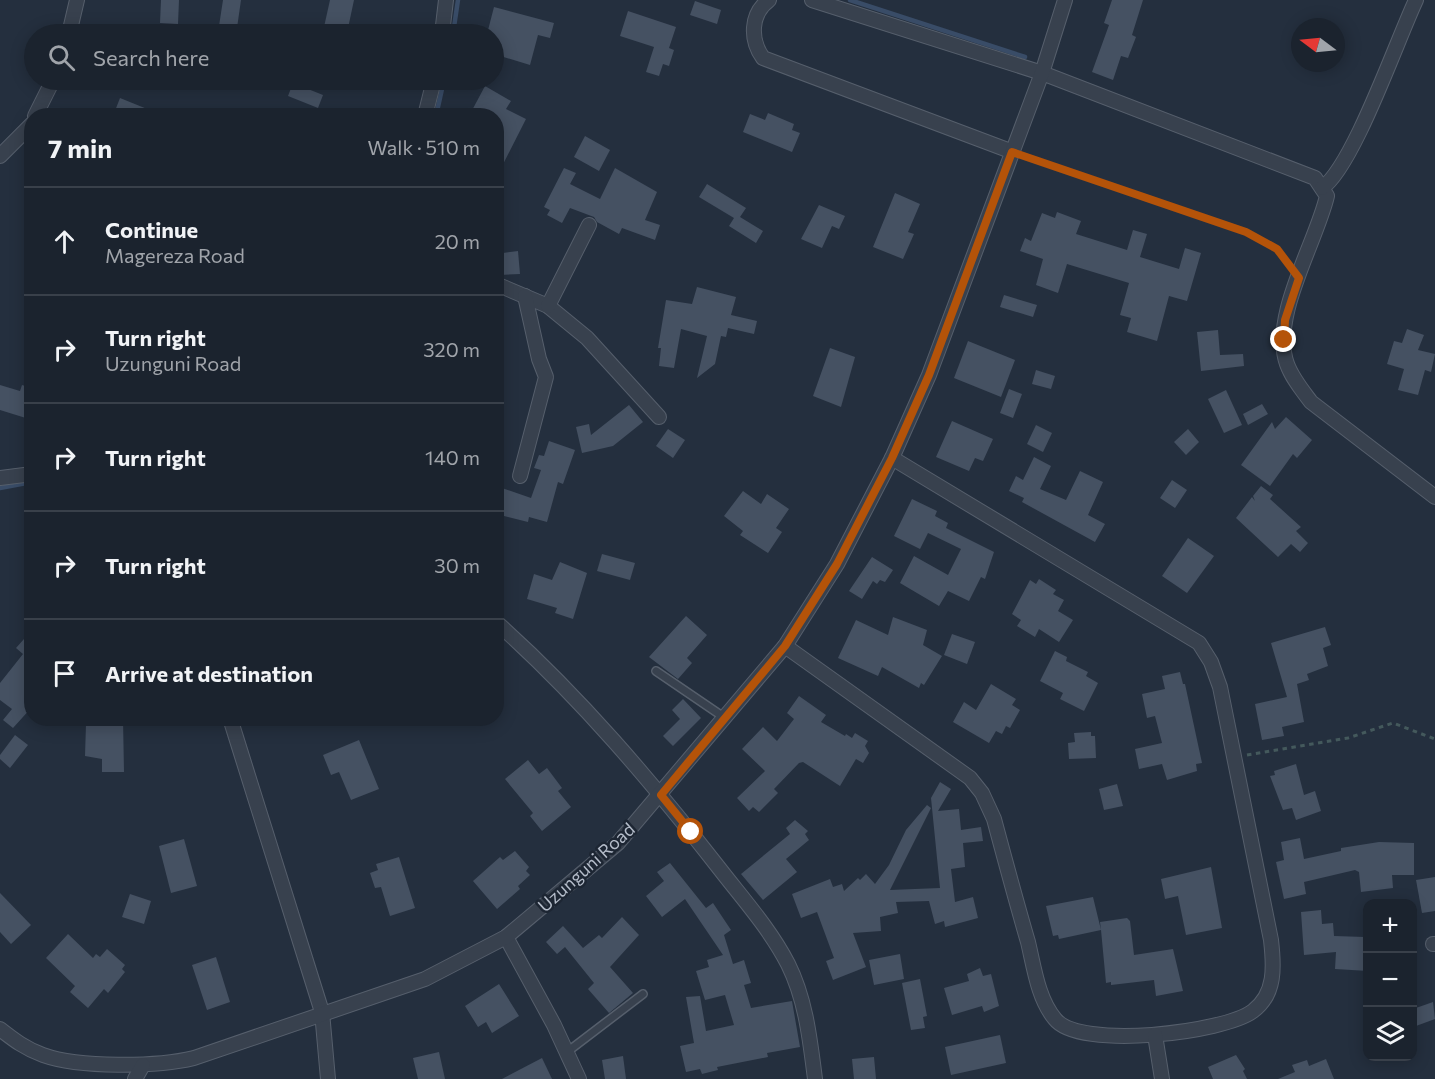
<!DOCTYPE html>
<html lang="en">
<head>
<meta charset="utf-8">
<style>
	body { margin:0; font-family:Commissioner,sans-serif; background:#282f3a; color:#f1f3f6 }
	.controls { position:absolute; right:18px; bottom:18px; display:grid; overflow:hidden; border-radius:12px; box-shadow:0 3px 15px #0003 }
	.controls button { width:54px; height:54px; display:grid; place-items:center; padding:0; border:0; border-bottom:2px solid #39404a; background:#1b232e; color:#f1f3f6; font:30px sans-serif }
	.compass { position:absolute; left:1291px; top:18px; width:54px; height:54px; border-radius:50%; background:#1b232e; box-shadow:0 3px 15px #0003; rotate:286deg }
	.stop { position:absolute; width:18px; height:18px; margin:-14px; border:4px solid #b45309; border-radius:50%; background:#fff }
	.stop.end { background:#b45309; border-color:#fff; box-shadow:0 2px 6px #0008 }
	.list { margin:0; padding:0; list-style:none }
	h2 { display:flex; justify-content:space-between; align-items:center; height:78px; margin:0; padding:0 24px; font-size:26px }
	h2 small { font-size:20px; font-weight:400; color:#a0a4aa }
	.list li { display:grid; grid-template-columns:39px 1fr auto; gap:18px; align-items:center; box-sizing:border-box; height:108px; padding:0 24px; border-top:2px solid #39404a }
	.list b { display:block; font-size:22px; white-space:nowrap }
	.list p { margin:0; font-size:20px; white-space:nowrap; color:#a0a4aa }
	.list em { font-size:20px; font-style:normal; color:#a0a4aa }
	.icon { flex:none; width:33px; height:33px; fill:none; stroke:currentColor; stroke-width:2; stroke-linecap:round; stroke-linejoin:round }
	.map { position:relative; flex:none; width:1435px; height:1079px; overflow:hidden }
	.search { position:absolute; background:#1b232e; box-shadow:0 3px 15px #0003; left:24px; top:24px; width:480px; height:66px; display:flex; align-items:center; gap:15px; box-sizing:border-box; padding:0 21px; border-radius:33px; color:#a0a4aa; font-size:22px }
	.panel { position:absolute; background:#1b232e; box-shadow:0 3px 15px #0003; left:24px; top:108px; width:480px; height:618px; border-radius:24px }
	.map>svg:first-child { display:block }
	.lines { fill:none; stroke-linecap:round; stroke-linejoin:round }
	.stream { stroke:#394c67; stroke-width:4.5 }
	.building { fill:#455162 }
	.service-casing { stroke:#565f6c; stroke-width:10 }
	.minor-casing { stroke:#565f6c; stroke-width:16 }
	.path { stroke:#44595c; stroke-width:3; stroke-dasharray:4.5 4.5; stroke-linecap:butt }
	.service { stroke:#38414e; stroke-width:7 }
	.minor { stroke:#38414e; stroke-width:14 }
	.route { stroke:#b45309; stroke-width:8 }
	.labels { text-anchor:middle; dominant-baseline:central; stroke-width:5; stroke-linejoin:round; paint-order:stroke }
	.street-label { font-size:18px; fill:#b4bcc9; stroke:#1d2633 }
</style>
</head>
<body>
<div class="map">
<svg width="1435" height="1079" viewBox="0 0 1435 1079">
	<rect width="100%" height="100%" fill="#242f3e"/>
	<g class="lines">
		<g class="stream">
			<path d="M850,0L1025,57"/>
			<path d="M453,34L458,0"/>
			<path d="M436,116L444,80"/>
			<path d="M0,488L32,482"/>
		</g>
	</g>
	<g class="building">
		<path d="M161,0H179L178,24L160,23Z"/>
		<path d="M223,0H241L237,28L219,26Z"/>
		<path d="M330,0H354L347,33L324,27Z"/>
		<path d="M1112,0H1143L1132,35L1136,37L1128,58L1121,56L1113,80L1092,72L1109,25L1104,23Z"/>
		<path d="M695,1L721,10L717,24L690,15Z"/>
		<path d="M494,7L554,23L550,38L538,35L530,65L494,54V34H487Z"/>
		<path d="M628,11L676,27L669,48L674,50L669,66L663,64L659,76L646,72L654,47L620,36Z"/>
		<path d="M293,83L323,95L318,108L288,96Z"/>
		<path d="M485,86L511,101L506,109L526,119L496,178V116H469Z"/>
		<path d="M120,98L162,115L161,116H113Z"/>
		<path d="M768,113L794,124L792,130L800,133L792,152L743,132L750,114L765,120Z"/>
		<path d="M585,136L610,150L599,171L574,157Z"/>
		<path d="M564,168L576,173L570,184L600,199L615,168L657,192L645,220L660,225L655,240L622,228L619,234L597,222L594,217L570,208L562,223L547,215L550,210L544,207Z"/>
		<path d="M707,184L746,208L740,217L763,231L756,243L729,226L734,218L699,197Z"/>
		<path d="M895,193L920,204L908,232L914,234L903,259L873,247Z"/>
		<path d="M819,205L845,216L839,229L832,226L822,248L801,239Z"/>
		<path d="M1057,212L1081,221L1076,234L1127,250L1133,230L1147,234L1140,257L1179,269L1185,248L1201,253L1187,301L1169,296L1157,341L1127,332L1131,318L1120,315L1129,283L1067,264L1058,293L1036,285L1043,259L1020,251L1025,238L1031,241L1042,213L1055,218Z"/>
		<path d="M518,251L520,274L499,275L496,254Z"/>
		<path d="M697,287L736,297L731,315L757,321L754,334L728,328L726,337L721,336L715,364L697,378L707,336L681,329L674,368L659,366L661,348H658L666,300L692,304Z"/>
		<path d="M1004,295L1037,305L1033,317L1000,307Z"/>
		<path d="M1407,329L1424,335L1418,350L1435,354L1431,372L1425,370L1418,395L1398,390L1404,369L1387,364L1394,341L1402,343Z"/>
		<path d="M1218,330L1220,355L1243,354L1244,366L1201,371L1197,332Z"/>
		<path d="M968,341L1015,360L1001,397L954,378Z"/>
		<path d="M830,348L855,357L841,407L813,396Z"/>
		<path d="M1036,370L1055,376L1051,389L1032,384Z"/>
		<path d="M0,385L20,391L22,385L32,388L29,419L0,410Z"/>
		<path d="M1009,389L1022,394L1013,418L1000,413Z"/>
		<path d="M1226,390L1242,425L1224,433L1208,399Z"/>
		<path d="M1262,404L1268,414L1248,425L1243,414Z"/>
		<path d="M629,405L643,422L613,446L582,453L576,427L589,424L591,435Z"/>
		<path d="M1286,417L1312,440L1297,458L1293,454L1270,486L1241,465L1272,422L1275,429Z"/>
		<path d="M952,421L993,439L983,461L975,458L969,471L936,457Z"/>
		<path d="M1036,425L1052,433L1043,452L1027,444Z"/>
		<path d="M668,429L685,440L673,458L656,446Z"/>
		<path d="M1188,429L1199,442L1186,455L1174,442Z"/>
		<path d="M549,441L575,450L563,484L558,482L547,522L529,517L528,522L496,514V486L531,498L541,470L534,468L539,455L544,456Z"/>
		<path d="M1034,457L1051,466L1040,489L1066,500L1080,471L1103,482L1088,515L1105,524L1095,542L1022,502L1024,498L1009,491L1016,476L1023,480Z"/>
		<path d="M1172,480L1187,490L1175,508L1160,498Z"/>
		<path d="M1261,486L1273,495L1270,499L1301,527L1296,531L1308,543L1300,552L1291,544L1278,557L1236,518L1252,497L1255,501L1253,496Z"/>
		<path d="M743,491L761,504L767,494L789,509L776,528L782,532L768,553L740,535L743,531L724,516Z"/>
		<path d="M912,499L937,511L935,516L948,523L946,528L994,552L985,579L981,577L969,601L948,591L939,606L900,583L914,556L948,575L961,549L928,533L920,549L894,536Z"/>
		<path d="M1188,538L1214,556L1187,593L1162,576Z"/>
		<path d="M602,554L635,563L630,580L597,571Z"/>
		<path d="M872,557L893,570L885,582L880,580L877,584L873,581L862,599L849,591Z"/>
		<path d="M560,562L587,573L573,619L555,613L557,608L527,599L534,574L552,580Z"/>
		<path d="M1039,579L1056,590L1053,594L1064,600L1058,611L1073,620L1059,642L1039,629L1035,637L1017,626L1021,620L1012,614L1030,580L1036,584Z"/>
		<path d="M686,616L707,635L687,658L692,663L678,679L649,657Z"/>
		<path d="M893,617L927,630L923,645L942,656L924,685L921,683L919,688L882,667L878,676L838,658L856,620L888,635Z"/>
		<path d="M1325,627L1331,645L1323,648L1328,666L1307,674L1309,680L1297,684L1304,722L1282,727L1284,736L1262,740L1255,704L1287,697L1271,643Z"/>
		<path d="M32,630V707L13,728L3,720L12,709L0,700V683L23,654L16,648Z"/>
		<path d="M952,634L975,642L967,664L944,655Z"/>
		<path d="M1055,651L1067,657L1066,661L1088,672L1086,676L1098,683L1084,711L1060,699L1063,693L1040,681Z"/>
		<path d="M1180,672L1183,684H1185L1202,763L1196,764L1197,771L1167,780L1162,764L1139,769L1135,749L1162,743L1155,716L1147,718L1142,694L1165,689L1162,676Z"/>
		<path d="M991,684L1016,699L1012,705L1020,710L1010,728L1006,726L1002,734L996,731L989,743L953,722L964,702L976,710Z"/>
		<path d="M799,696L826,715L821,722L845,736L846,734L852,738L855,733L868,741L865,746L869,753L863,763L856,759L840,786L803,762L799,763L774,789L778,793L759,812L753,807L749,811L737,798L765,771L742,749L763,727L777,741L794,719L787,713Z"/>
		<path d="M683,699L701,718L673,746L663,736L680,719L672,710Z"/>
		<path d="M101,718H123L124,772H102V759L85,756L86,724H101Z"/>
		<path d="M1091,732V736H1095L1096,758L1069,759L1068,743L1075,742L1074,733Z"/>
		<path d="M15,735L28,745L10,768L0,759V755Z"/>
		<path d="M359,740L379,789L351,800L339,772L331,775L323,755Z"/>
		<path d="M528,760L539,774L547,768L562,788L558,791L571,807L542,831L530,816L533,813L505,779Z"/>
		<path d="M1296,764L1304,795L1315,791L1321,811L1296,820L1292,808L1283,810L1270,776L1275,775L1274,771Z"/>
		<path d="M940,782L951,789L938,811L959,809L961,830L981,827L983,841L963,843L965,867L951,869L955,902L973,897L978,918L945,927L944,921L935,924L929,901L896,902L898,913L880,917L881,931L853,933L866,967L833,980L826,961L834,958L817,912L801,918L792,894L830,879L833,887L842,884L844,891L858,878L860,880L866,874L875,884L889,865L906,830L927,805L931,808L890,890L940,888L931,798Z"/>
		<path d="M1117,784L1123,806L1104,810L1099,789Z"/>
		<path d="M795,820L808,831L805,834L809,840L786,859L797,872L763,900L741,874L790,834L786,828Z"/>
		<path d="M1300,838L1304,859L1341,851V848L1379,842L1414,843V875H1392L1393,888L1361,892L1359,872L1355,870L1304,882L1306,894L1284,899L1276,862L1284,860L1281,842Z"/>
		<path d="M184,839L197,886L171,893L159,846Z"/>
		<path d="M515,851L529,867L526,871L530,875L518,886L520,889L497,909L473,881L500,857L503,860Z"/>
		<path d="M399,857L415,908L390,916L381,887L375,888L370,873L378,870L376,864Z"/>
		<path d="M670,863L706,908L713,903L731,930L724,935L733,964L744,960L751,983L744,985L751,1008L792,1001L800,1047L767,1053L768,1057L717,1067L718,1070L702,1074L700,1069L686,1072L680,1046L694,1043L686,997L700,996L706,1031L734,1025L725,995L705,1000L696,971L709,967L707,960L723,955L685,899L662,917L646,896L664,881L657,872Z"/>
		<path d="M1211,867L1222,928L1186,935L1178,896L1165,899L1161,879Z"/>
		<path d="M1435,877V911L1422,913L1416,880Z"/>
		<path d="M0,893L31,925L11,944L0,932Z"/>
		<path d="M130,894L151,901L144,924L122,917Z"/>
		<path d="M1093,897L1101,930L1100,922L1127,918L1130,921L1134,955L1173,949L1183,991L1156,996L1154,980L1111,985V982L1106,983L1101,930L1059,939L1058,935L1053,936L1046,906Z"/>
		<path d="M1321,910L1322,924L1333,923L1334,936L1365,937L1368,971L1335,969L1336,952L1304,955L1301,912Z"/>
		<path d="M622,917L639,935L610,967L633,993L609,1013L588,989L594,983L565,947L557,954L546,942L563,926L583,948L599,935L602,938Z"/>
		<path d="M68,934L93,958L96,954L100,957L107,949L125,965L122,969L125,972L108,993L104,989L88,1008L70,992L75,986L46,958Z"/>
		<path d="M900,954L904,979L874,985L869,960Z"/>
		<path d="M216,957L230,1002L207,1010L192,965Z"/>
		<path d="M980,968L983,976L991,974L999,1006L984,1012L982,1006L952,1015L944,988L969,981L967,974Z"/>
		<path d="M920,979L927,1016L923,1017L925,1028L911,1030L902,983Z"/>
		<path d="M499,984L519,1016L492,1033L486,1022L478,1027L465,1006Z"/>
		<path d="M1433,1002L1435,1019L1416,1026L1413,1009Z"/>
		<path d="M1000,1035L1006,1063L951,1075L945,1047Z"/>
		<path d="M439,1052L445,1079H418L413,1058Z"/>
		<path d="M1236,1055L1245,1069L1243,1071L1247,1079H1213L1208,1067Z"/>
		<path d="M623,1056L626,1079H605L602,1060Z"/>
		<path d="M874,1057L876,1079H854L852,1059Z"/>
		<path d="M542,1058L552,1079H502Z"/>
		<path d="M1326,1059L1334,1079H1278L1295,1072L1292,1065L1307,1060L1309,1066Z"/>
	</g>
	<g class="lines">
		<g class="service-casing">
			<g id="service">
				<path d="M656,671L725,718"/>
				<path d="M567,1052L643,994"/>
			</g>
		</g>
		<g class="minor-casing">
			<g id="minor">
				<path d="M769,0C750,14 750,40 763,58L1013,152"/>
				<path d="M812,0L1042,73L1315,178L1327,196C1316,243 1270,317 1287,364C1292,378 1302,390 1311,402L1435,497"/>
				<path d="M69,34L77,0"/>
				<path d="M442,34L446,0"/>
				<path d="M35,116L53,80"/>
				<path d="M425,116L434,80"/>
				<path d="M0,156L32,124"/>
				<path d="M1322,188C1353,167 1397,40 1416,0"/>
				<path d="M496,284L548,306L587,338L659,417"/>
				<path d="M548,306L589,225"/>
				<path d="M520,476L546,377L539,359L525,296"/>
				<path d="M0,478L32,474"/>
				<path d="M496,622C579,696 651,781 719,868C743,899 770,929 788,964C806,1000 810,1040 815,1079"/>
				<path d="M785,646L970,778L982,793L994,819C1005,860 1016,901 1028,942C1034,967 1038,999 1055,1019C1079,1050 1224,1033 1253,1011C1276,994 1274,966 1271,940L1220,687L1211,662L1199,643L892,458"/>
				<path d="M230,718L322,1012L328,1079"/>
				<path d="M506,937L554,1025L579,1079"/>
				<path d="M1433,944H1435"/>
				<path d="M0,1029C14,1040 26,1049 43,1055C79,1068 157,1067 194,1058L425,979L506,937L618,843L785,646L837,564L892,458L929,375L1042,73L1065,0"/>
				<path d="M1155,1035L1162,1079"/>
				<path d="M135,1079L143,1065"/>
			</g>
		</g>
		<g class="path">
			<path d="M1026,157L1246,232L1277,249L1289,264"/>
			<path d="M1247,755L1348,738L1393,723L1435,739"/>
		</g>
		<use href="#service" class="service"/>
		<use href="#minor" class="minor"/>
	</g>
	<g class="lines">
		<path class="route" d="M691,832L661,795L785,646L837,564L892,458L929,375L1012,152L1246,232L1277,249L1299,278L1285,320L1284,340"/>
	</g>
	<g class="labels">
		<g class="street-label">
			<text transform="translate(586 867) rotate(-42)">Uzunguni Road</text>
		</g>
	</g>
</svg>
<div class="controls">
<button>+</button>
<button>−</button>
<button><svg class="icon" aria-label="layers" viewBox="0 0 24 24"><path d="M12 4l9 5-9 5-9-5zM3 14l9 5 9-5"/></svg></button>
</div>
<svg class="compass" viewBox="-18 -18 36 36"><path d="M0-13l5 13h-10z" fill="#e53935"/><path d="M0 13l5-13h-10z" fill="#a0a4aa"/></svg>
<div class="stop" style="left:691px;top:832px"></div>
<div class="stop end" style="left:1284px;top:340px"></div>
<div class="search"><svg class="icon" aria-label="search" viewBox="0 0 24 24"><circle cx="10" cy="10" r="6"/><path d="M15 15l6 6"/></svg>Search here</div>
<section class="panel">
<h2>7 min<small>Walk · 510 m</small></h2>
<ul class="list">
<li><svg class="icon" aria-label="ahead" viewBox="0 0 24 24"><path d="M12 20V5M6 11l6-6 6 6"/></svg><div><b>Continue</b><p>Magereza Road</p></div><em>20 m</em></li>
<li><svg class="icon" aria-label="right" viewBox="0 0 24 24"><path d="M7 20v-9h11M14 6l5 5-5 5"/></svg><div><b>Turn right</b><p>Uzunguni Road</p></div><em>320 m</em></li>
<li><svg class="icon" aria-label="right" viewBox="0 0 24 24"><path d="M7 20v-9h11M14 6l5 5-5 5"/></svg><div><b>Turn right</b></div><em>140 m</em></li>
<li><svg class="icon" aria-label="right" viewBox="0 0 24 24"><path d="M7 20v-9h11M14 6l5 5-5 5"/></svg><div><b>Turn right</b></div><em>30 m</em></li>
<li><svg class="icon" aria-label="arrive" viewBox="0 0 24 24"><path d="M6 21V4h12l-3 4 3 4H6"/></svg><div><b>Arrive at destination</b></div></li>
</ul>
</section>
</div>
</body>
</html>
